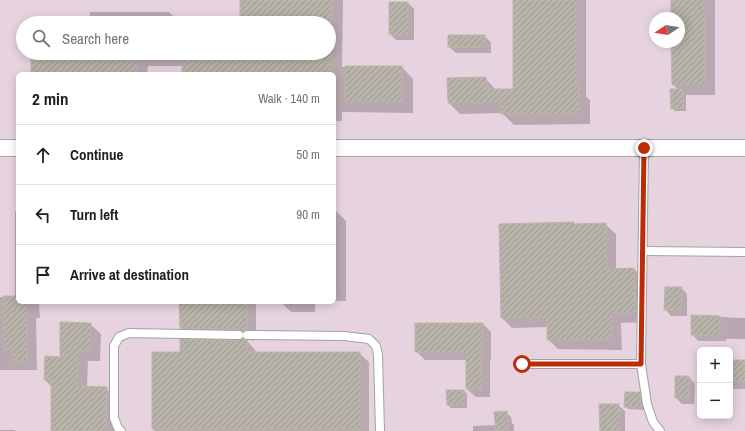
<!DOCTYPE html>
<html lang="en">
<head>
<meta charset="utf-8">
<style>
	body { margin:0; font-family:"Archivo Narrow",sans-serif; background:#f6f6f6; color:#202124 }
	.controls { position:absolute; right:12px; bottom:12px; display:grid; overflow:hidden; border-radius:6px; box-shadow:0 2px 10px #0003 }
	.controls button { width:36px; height:36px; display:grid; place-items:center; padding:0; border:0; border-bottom:1px solid #e0e0e0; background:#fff; color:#202124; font:20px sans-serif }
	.compass { position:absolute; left:649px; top:12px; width:36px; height:36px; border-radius:50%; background:#fff; box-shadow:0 2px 10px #0003; rotate:258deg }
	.stop { position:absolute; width:12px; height:12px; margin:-9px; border:3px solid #c02b07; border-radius:50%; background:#fff }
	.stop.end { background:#c02b07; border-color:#fff; box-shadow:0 1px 4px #0008 }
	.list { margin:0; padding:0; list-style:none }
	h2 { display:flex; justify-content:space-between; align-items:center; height:52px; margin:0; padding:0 16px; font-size:17px }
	h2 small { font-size:13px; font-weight:400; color:#757577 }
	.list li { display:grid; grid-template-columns:26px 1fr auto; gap:12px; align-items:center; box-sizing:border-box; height:60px; padding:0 16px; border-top:1px solid #e0e0e0 }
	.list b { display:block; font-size:15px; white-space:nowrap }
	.list em { font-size:13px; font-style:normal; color:#757577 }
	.icon { flex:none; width:22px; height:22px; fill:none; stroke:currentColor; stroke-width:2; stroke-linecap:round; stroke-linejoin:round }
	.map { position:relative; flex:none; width:745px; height:431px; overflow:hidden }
	.search { position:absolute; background:#fff; box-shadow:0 2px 10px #0003; left:16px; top:16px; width:320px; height:44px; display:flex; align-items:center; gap:10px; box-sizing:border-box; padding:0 14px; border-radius:22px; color:#757577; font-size:15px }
	.panel { position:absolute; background:#fff; box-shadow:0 2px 10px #0003; left:16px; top:72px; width:320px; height:232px; border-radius:6px }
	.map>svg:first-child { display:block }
	.industrial { fill:#e6d3df; fill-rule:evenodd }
	.shadow { fill:#0003 }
	.building { fill:url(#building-hatch); stroke:#beb4a4 }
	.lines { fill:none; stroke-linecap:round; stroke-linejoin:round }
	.lane-casing { stroke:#a2a2a2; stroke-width:10 }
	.street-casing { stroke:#a2a2a2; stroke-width:18 }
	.lane { stroke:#fff; stroke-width:8 }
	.street { stroke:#fff; stroke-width:16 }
	.route { stroke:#c02b07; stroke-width:5 }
</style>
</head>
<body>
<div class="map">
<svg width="745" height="431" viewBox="0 0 745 431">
	<defs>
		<pattern id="building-hatch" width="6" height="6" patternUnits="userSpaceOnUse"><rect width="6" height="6" fill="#b9b4ab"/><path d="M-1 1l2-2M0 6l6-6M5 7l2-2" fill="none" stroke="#9e9a93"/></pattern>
	</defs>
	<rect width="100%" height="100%" fill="#edebe1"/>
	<path class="industrial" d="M0,0H745V431H0ZM655,18H679V42H655ZM23,23H329V53H23ZM18,74H334V302H18ZM700,350H730V416H700Z"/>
	<g class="shadow">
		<path d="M241,0H343L342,67H402L413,79V113L342,112V121H334V74H183V66H148L147,74H32V53H329V23H33L34,18L90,20V12H169L176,19H241Z"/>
		<path d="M514,0H586V97L590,100V124L514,125L502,113L460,114L449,103L485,78L496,90H514Z"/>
		<path d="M672,0H715V95H686V111H675L672,108L678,90L673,84L672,42H679V18H672Z"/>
		<path d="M408,3L414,9V40H396L390,34Z"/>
		<path d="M484,36L491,42V53H456L449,47Z"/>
		<path d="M15,211H18V302H39L40,318H36L37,370H0V297H15Z"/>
		<path d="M334,211H336L346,221V301H334Z"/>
		<path d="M573,223L575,225L605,224L616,234V269H634L644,279L645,322L621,323L622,350L558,349L548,339V327L512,328L502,318Z"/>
		<path d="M681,288L687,294V316H671L665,309Z"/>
		<path d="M180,302H256V339L253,341L250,339L191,338L181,328Z"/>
		<path d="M281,302H315V312H291Z"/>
		<path d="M692,316L745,318V339H726V341H698L692,334Z"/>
		<path d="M90,324L101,334L100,361H88L87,387L106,388L116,398V431H52V387L45,380L61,358Z"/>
		<path d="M483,324L491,332V360H490V397H476L467,389V360H425L416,351Z"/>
		<path d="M247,341L256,351V353H359L369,362V431H155L153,429V353H181Z"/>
		<path d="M730,361L745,362V389H730Z"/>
		<path d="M689,377L695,384L694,404H682L676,398Z"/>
		<path d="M464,391L467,394V408H451L448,405Z"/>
		<path d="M639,393L642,397L645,410L628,409L625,406Z"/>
		<path d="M618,405L625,411V431H601Z"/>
		<path d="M506,412L511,417L512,423L514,425V431H473V426L496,425Z"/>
		<path d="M0,430H15L16,431H0Z"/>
	</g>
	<g class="building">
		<rect x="240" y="0" width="92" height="23"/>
		<path d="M513,0H576V88H579L580,114H501V102L448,103L447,78L486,77V89H513Z"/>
		<path d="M671,0H704L705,84L672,85L671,42H679V18H671Z"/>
		<path d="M389,2H408V35L389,34Z"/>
		<rect x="448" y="35" width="37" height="12"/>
		<path d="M31,53H137L136,74H31Z"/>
		<rect x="182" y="53" width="149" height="21"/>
		<path d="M345,66H402V102L345,101Z"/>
		<path d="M670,89H683L684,108L671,109Z"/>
		<path d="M574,222V224L606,223L607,269L634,268L636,312L612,313V340H547V317L501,318L499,224Z"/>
		<path d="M665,287H682L681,310H664Z"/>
		<path d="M3,296H18V302H27V361H13V350H4Z"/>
		<path d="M179,302H247V330L243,331L239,330L180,328Z"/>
		<path d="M691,315L720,316V336L691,335Z"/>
		<path d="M60,322L91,323L90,351H78L77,386L107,387L106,431H51V380H44L45,356L60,357Z"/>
		<path d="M415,323H483V352H481L482,389H466V352H415Z"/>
		<path d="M180,339L239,340L243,339L247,340V352H360V429H152V352H180Z"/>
		<rect x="730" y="360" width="15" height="21"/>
		<rect x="675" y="376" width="14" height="22"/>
		<path d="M446,390H464V405H447Z"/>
		<path d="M625,392H640L642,407H624Z"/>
		<path d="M599,404H619L620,431H600Z"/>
		<path d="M507,411L508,431H496L494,412Z"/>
	</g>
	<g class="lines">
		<g class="lane-casing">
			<g id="lane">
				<path d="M644,148L641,364L647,404L653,422L660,431"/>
				<path d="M643,251L745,252"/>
				<path d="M247,335L344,336L369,339L376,346L378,355L380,431"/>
				<path d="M522,364H641"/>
				<path d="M121,431L118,428L114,418V346L119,337L129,333L239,335"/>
			</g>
		</g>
		<g class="street-casing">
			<g id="street">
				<path d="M0,148H18"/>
				<path d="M334,148H745"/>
			</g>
		</g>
		<use href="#lane" class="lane"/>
		<use href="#street" class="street"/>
	</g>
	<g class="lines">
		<path class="route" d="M522,364H641L644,148"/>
	</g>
</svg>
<div class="controls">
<button>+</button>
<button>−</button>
</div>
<svg class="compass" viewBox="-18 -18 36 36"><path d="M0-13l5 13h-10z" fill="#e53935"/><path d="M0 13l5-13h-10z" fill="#757577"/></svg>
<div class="stop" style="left:522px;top:364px"></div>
<div class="stop end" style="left:644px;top:148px"></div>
<div class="search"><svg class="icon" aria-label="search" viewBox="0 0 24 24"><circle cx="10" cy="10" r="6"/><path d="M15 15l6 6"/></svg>Search here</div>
<section class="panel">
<h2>2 min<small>Walk · 140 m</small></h2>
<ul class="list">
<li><svg class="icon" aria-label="ahead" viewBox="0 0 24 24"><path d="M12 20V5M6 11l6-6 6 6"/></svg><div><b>Continue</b></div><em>50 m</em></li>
<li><svg class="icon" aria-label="left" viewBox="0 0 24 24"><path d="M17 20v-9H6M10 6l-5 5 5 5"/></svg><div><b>Turn left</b></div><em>90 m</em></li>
<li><svg class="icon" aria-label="arrive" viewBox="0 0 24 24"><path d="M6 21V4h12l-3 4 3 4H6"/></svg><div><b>Arrive at destination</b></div></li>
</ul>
</section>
</div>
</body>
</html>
